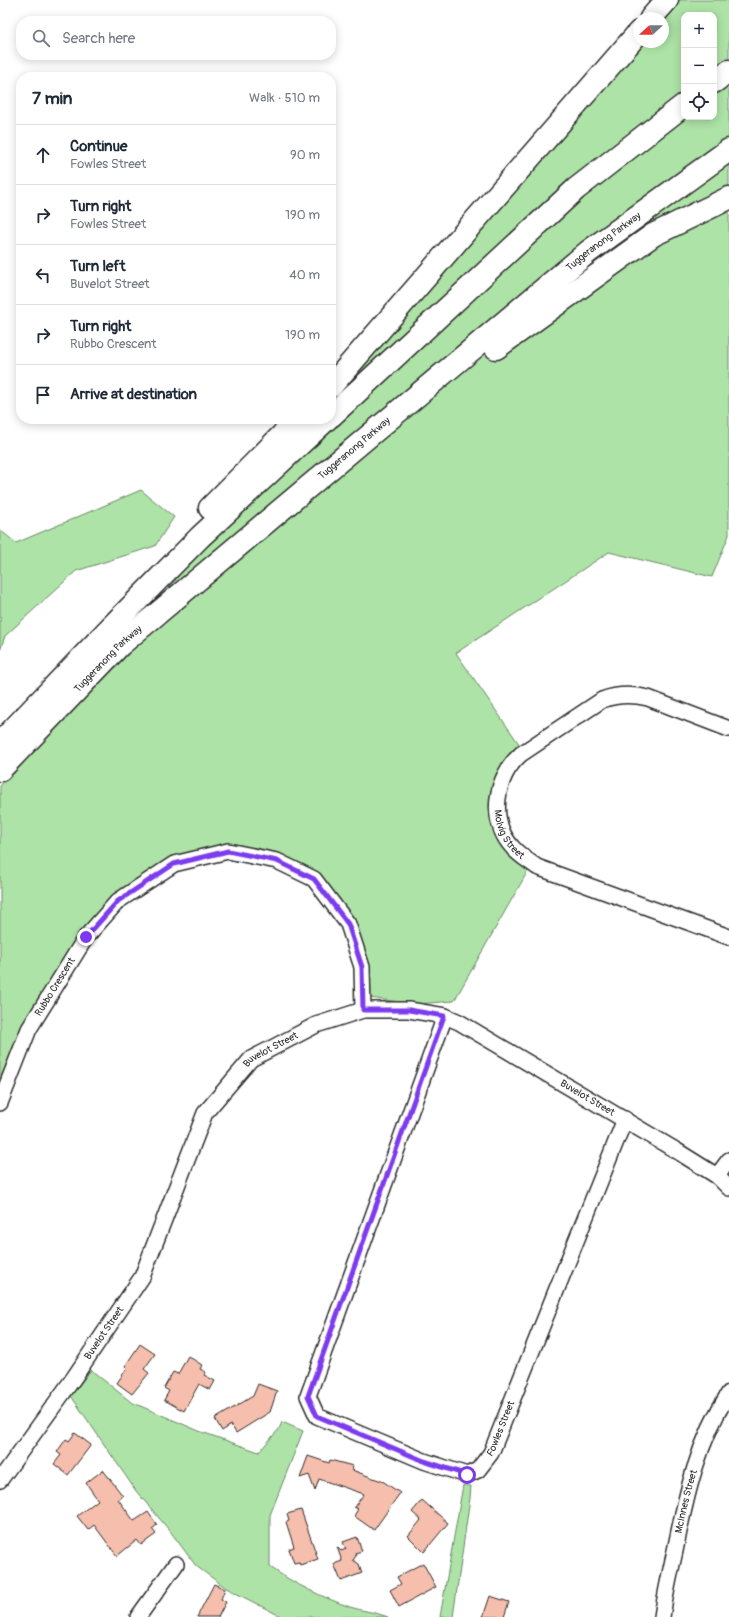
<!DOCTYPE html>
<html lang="en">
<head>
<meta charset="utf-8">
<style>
	body { margin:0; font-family:Pangolin,sans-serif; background:#f2f2f3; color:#1f2937 }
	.controls { position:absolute; right:12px; top:12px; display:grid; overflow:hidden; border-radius:8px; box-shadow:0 2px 10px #0003 }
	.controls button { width:36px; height:36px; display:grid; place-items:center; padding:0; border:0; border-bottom:1px solid #e0e1e3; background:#fff; color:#1f2937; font:20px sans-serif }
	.compass { position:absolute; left:633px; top:12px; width:36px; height:36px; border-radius:50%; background:#fff; box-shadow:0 2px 10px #0003; rotate:249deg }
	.stop { position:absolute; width:12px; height:12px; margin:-9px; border:3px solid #7c3aed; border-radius:50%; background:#fff }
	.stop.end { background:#7c3aed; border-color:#fff; box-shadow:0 1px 4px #0008 }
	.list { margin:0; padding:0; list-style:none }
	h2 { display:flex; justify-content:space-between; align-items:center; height:52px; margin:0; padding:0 16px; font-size:17px }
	h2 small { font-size:13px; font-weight:400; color:#747a83 }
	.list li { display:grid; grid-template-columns:26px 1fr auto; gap:12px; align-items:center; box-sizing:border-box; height:60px; padding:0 16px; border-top:1px solid #e0e1e3 }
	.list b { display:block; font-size:15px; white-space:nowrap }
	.list p { margin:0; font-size:13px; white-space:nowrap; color:#747a83 }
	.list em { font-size:13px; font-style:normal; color:#747a83 }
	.icon { flex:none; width:22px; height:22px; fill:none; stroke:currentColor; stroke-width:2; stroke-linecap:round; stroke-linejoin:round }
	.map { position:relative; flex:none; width:729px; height:1617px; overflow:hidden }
	.search { position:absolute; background:#fff; box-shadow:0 2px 10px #0003; left:16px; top:16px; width:320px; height:44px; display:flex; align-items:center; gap:10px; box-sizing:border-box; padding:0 14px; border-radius:16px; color:#747a83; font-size:15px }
	.panel { position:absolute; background:#fff; box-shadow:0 2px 10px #0003; left:16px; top:72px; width:320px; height:352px; border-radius:16px }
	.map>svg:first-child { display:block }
	.green { fill:#ade3a6; stroke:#6c8768; fill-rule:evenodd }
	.building { fill:#f6beac; stroke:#2b2b2b }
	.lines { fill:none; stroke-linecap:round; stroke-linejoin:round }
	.minor-casing { stroke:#2b2b2b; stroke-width:18 }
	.highway-casing { stroke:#2b2b2b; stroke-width:25 }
	.minor { stroke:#fff; stroke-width:15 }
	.highway { stroke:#fff; stroke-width:22 }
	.route { stroke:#7c3aed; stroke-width:5 }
	.labels { text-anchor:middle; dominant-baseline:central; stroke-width:3.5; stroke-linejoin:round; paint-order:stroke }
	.street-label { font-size:10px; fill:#2b2b2b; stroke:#fff }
</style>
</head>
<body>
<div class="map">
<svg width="729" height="1617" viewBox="0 0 729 1617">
	<rect width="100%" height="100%" fill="#fff"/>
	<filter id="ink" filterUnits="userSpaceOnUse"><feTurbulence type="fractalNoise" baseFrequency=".025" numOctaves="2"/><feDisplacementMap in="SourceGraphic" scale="8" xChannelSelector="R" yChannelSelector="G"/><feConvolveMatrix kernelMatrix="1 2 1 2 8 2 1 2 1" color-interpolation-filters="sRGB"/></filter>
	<g filter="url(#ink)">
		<g class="green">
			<path d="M674,0H729V535L712,577L609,552L456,653L524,751L497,796L496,837L529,869L454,1001L416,1004L369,998L366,966L316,876L228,847L173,861L80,934L25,1021L0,1084V786L131,642L245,482L304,419H331V390L639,42H663V18ZM684,15H714V117H684Z"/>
			<path d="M141,490L174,517L155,546L76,571L5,636L0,651V530L16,543Z"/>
			<path d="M91,1370L131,1402L199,1431L259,1452L279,1429L282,1422L303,1431L270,1515V1567C294,1584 322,1597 350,1607C362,1611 376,1612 388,1617H282L226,1588L196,1566L170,1531L136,1491L71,1396Z"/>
			<path d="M463,1485L471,1486L470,1498L453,1617H440Z"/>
		</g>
		<g class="building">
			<path d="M140,1344L155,1354L144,1369L149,1373L132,1394L117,1383L127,1368L125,1366Z"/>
			<path d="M188,1356L202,1365L200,1369L206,1372L204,1375L215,1381L210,1390L199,1384L184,1411L164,1400L169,1391L164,1388L173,1372L178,1374Z"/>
			<path d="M258,1384L277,1391L270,1412L236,1433L231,1425L222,1431L215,1419L253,1396Z"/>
			<path d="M75,1433L91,1445L68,1475L54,1464L61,1455L57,1452L66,1439L69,1441Z"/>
			<path d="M308,1456L329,1463L330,1460L353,1466L352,1470L384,1482L400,1493L374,1530L354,1516L358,1509L354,1507L364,1494L319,1479L315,1491L309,1475L300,1478Z"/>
			<path d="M103,1470L123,1496L118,1499L134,1521L148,1512L157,1525L152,1529L156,1534L141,1545L137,1540L117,1556L94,1525L88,1530L77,1516L98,1500L86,1483Z"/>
			<path d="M422,1500L448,1523L424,1552L408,1536L421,1520L412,1512Z"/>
			<path d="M301,1510L318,1559L300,1565L299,1562L294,1563L289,1549L294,1547L286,1522L289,1521L287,1514Z"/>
			<path d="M357,1537L362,1551L355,1553L356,1556L353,1560L359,1564L362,1573L341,1581L334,1564L342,1561L337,1547L341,1551L346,1549L343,1542Z"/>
			<path d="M423,1563L436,1587L399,1607L390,1590L401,1584L397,1577Z"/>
			<path d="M214,1584L225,1589L221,1599L226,1602L218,1617H197Z"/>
			<path d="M490,1596L509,1602L504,1617H483Z"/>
		</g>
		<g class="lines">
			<g class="minor-casing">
				<g id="minor">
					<path id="s1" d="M729,729L648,698C632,694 618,694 602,700L521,754C495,777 488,821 513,848C520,856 529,861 537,867L729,937"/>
					<path id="s2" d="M445,1016L308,1396L317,1416L424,1461L467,1475L478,1470L491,1453L625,1119"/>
					<path id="s3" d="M0,1103L29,1029L86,937L118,901L174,864L228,851L277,861L314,879L348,924L362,967L363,1010"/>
					<path d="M717,1176L729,1160"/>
					<path id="s4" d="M0,1480L73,1379L142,1277L205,1113L251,1059L316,1025L363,1010H409L445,1016L459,1022L677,1151L717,1176L729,1188"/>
					<path d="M138,1617L176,1564"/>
					<path id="s5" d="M662,1617C665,1595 670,1573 675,1551C686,1495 698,1441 729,1393"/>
				</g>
			</g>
			<g class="highway-casing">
				<g id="highway">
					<path d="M651,18L667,0"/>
					<path d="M714,82L729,71"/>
					<path d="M496,348L653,235L729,198"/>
					<path d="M331,386L639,32"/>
					<path d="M331,416L576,189L684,105"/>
					<path d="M210,508L298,419"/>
					<path d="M0,743L112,626L200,537L327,419"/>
					<path id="s6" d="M0,770L120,645L588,252L729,150"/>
				</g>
			</g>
			<use href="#minor" class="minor"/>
			<use href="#highway" class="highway"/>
		</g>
	</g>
	<g class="lines" filter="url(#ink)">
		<path class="route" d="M86,937L118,901L174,864L228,851L277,861L314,879L348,924L362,967L363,1010H409L444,1016L308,1396L317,1416L424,1461L467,1475"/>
	</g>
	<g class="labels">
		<g class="street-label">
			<text stroke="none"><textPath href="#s6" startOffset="803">Tuggeranong Parkway</textPath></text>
			<text stroke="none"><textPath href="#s6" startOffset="479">Tuggeranong Parkway</textPath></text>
			<text stroke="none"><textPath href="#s6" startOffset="155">Tuggeranong Parkway</textPath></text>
			<text stroke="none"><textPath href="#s1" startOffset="321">Molvig Street</textPath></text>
			<text stroke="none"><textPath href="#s3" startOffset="129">Rubbo Crescent</textPath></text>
			<text stroke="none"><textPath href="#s4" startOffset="516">Buvelot Street</textPath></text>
			<text stroke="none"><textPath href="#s4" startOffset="864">Buvelot Street</textPath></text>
			<text stroke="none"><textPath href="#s4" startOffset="180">Buvelot Street</textPath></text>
			<text stroke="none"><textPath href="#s2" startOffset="647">Fowles Street</textPath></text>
			<text stroke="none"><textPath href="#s5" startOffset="118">McInnes Street</textPath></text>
		</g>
	</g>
</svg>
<div class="controls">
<button>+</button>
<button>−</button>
<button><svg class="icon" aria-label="locate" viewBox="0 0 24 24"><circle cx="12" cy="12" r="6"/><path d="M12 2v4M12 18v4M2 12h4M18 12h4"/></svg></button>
</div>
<svg class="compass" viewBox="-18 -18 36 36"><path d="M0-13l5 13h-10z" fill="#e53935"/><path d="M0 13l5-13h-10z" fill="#747a83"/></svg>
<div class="stop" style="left:467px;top:1475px"></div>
<div class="stop end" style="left:86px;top:937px"></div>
<div class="search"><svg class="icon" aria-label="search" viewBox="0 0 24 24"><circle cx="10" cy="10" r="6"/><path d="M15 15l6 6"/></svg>Search here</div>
<section class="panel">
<h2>7 min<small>Walk · 510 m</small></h2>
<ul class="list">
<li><svg class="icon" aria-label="ahead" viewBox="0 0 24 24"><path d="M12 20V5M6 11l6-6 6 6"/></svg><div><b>Continue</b><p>Fowles Street</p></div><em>90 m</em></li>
<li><svg class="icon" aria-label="right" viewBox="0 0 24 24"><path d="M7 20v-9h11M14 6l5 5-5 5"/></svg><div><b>Turn right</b><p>Fowles Street</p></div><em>190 m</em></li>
<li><svg class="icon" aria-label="left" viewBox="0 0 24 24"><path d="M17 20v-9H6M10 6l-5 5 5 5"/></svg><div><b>Turn left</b><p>Buvelot Street</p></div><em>40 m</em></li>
<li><svg class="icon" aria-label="right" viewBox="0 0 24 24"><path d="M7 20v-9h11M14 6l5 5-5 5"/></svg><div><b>Turn right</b><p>Rubbo Crescent</p></div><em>190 m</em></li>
<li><svg class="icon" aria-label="arrive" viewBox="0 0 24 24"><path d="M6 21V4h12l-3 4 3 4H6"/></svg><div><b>Arrive at destination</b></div></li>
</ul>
</section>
</div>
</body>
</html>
